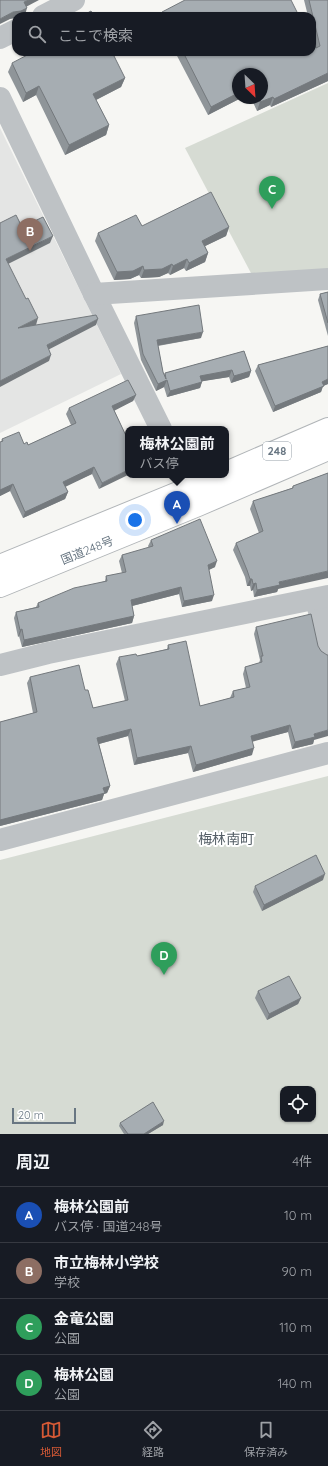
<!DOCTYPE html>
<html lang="ja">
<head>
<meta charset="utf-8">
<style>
	body { margin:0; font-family:Quicksand,"Noto Sans JP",sans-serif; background:#242831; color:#f1f3f6 }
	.controls { position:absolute; right:12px; bottom:12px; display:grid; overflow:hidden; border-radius:8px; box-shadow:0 1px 3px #0004 }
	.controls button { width:36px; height:36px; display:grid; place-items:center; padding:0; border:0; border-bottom:1px solid #363941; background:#171b24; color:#f1f3f6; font:20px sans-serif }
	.compass { position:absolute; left:232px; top:68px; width:36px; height:36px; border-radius:50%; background:#171b24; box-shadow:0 1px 3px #0004; rotate:155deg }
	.scale { position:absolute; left:12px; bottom:10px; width:64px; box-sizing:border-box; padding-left:4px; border:2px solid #687682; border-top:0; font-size:11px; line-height:14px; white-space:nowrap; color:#687682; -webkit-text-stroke:3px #fff; paint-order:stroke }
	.you { position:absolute; left:135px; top:520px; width:14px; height:14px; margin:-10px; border:3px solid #fff; border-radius:50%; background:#1a73e8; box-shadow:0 0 0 6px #1a73e833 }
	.badge { display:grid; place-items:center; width:26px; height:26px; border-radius:50%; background:#d55935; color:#fff; font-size:13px; font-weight:700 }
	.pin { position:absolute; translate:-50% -33px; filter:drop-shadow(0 1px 2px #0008) }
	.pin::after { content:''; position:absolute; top:21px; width:14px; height:12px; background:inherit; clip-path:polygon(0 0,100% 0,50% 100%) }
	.popup { position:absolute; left:125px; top:426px; width:104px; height:52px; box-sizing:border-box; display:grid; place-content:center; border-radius:8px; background:#171b24; filter:drop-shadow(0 1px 3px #0005); font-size:13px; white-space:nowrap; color:#9ea1a6 }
	.popup b { font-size:15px; color:#f1f3f6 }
	.popup::after { content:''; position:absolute; left:50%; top:100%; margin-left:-8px; border:8px solid transparent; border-top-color:#171b24 }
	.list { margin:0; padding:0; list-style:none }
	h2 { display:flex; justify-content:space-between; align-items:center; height:52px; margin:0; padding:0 16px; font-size:17px }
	h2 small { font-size:13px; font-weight:400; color:#9ea1a6 }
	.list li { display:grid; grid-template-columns:26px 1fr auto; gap:12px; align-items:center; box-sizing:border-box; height:56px; padding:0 16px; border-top:1px solid #363941 }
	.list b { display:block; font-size:15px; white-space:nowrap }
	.list p { margin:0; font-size:13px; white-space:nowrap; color:#9ea1a6 }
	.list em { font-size:13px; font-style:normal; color:#9ea1a6 }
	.icon { flex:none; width:22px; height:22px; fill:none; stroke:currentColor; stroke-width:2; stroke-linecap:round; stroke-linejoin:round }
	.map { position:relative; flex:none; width:328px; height:1134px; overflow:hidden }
	.search { position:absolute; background:#171b24; box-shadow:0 1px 3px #0004; left:12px; right:12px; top:12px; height:44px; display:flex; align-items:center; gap:10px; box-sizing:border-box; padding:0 14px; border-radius:12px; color:#9ea1a6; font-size:15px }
	.sheet { height:276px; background:#171b24 }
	nav { display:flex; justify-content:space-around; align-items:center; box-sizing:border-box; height:56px; border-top:1px solid #363941; background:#171b24; font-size:11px; color:#9ea1a6 }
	nav a { display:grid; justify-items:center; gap:2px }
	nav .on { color:#d55935 }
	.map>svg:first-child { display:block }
	.built { fill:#e4e5e4 }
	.green { fill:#d6dbd3; fill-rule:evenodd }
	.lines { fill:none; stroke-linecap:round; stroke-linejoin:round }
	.trunk-casing { stroke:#b1b5b8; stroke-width:24 }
	.minor { stroke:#bec2c5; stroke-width:22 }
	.trunk { stroke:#fff; stroke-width:22 }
	.wall { fill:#8f9599 }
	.shaded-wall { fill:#74797d }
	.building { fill:#a6adb2; stroke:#74797d }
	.labels { text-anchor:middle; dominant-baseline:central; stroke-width:4; stroke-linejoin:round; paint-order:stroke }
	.shield { fill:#fff; stroke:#959fa8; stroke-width:1 }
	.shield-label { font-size:11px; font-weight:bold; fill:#687682 }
	.street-label { font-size:12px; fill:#687682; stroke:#fff }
	.quarter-label { font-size:14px; fill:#555f67; stroke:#fff }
</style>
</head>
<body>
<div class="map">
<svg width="328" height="1134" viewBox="0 0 328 1134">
	<rect width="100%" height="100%" fill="#f6f6f3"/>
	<path class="built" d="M0,128L121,374L0,433Z"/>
	<g class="green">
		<path d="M328,83V270L252,275L185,148Z"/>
		<path d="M328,776V1134H0V860ZM283,1089H313V1119H283Z"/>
	</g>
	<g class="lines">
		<g class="trunk-casing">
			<g id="trunk">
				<path d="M226,473L328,429"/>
				<path d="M0,566L222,475"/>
				<path d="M0,586L198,505L328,449"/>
			</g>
		</g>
		<g class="minor">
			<path d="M43,16L74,0"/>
			<path d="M0,38L16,30"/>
			<path d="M0,98L94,294L161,429"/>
			<path d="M94,294L328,279"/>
			<path d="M316,599L328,650"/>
			<path d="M0,665L48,653L328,596"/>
			<path d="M0,840L328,753"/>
		</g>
		<use href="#trunk" class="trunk"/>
	</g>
	<g class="wall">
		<path d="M304,0H328V81L271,107L270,105L257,111L251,98H262V74L238,98H241L208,115L175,52H312L316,47L312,32V16H308Z"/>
		<path d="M162,12L299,16H161Z"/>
		<path d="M12,63L125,78L121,87L96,100L109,125L106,135L65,155L36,95L23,102L8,72Z"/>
		<path d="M142,226L229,227L226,236L205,246L208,253L205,262L186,271L184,268L170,275L168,273L159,277L141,278L139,275L130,279L114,280L95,241L98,233Z"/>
		<path d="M328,292V336L318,300L320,294Z"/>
		<path d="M136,316L201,338L158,346L163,372L164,375L165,373L244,351L251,371L249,377L231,383L229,377L202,381L200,388L167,397L164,387L156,391L141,360L134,323Z"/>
		<path d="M328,346V384L323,386L321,392L273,412L255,371L258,365Z"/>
		<path d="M136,395L133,401L114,410L128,440L99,489L92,474L65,486L68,492L65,499L23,518L10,491L0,496V442H1L2,439L24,444L28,445L71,425L66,414L69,408Z"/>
		<path d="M328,473L277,592L254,597L253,590L251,591L250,586H247L245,577L233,550L236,543L259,533L250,509L253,501L292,488L293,486Z"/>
		<path d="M151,540L215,567L209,570L212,601L182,607L179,594L132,606L134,616L132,623L22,647L19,636L18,637L14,618L16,612L36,607L38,603L105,581L106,576L122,573L119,561L122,555L149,548L148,546Z"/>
		<path d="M256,627L314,740L313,744L292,749L288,732L252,741V755L193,772L188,753L134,765L128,736L99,744L110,786L107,793L104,794L102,800L0,826V722L33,713L27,683L30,677L85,690L93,708L125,701L116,664L119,657L137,656L167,649L168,645L200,706L230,698L233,691L246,688L243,674L245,667L259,663L260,660L254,634Z"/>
		<path d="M323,880L262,911L253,892L255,886Z"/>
		<path d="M258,991L301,998L298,1004L267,1020L255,998Z"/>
		<path d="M120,1123L163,1125L148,1134H124L119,1126Z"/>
	</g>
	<g class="shaded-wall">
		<path d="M29,0H39L22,9L24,2Z"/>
		<path d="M27,8L25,15L22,16H16V18L10,19L0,24V19L13,12Z"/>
		<path d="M328,73V81L271,107L274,99Z"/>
		<path d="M125,78L121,87L90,103L93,94Z"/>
		<path d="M39,86L36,95L23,102L26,93Z"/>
		<path d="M238,93V98H241L208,115L211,107Z"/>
		<path d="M273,97L270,105L257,111L260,102Z"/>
		<path d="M109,125L106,135L65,155L69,145Z"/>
		<path d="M229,227L226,236L199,249L202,241Z"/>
		<path d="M53,236L50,243L4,266L6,259Z"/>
		<path d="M208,253L205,262L186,271L189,263Z"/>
		<path d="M187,259L184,268L170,275L173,266Z"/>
		<path d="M172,264L168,273L159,277L141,278L144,270Z"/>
		<path d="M143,266L139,275L130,279L114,280L117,272Z"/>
		<path d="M38,318L36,325L16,335L18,328Z"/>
		<path d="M98,319L96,325L44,352L47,345Z"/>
		<path d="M203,332L201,338L155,346L157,340Z"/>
		<path d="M51,355L49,361L0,387V381Z"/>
		<path d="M232,370L229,377L198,382L200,376Z"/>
		<path d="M251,371L249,377L231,383L234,376Z"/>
		<path d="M328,379V384L323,386L321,392L273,412L275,406Z"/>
		<path d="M167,380L164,387L156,391L158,384Z"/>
		<path d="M202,382L200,388L167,397L170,391Z"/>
		<path d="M136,395L133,401L110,413L112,406Z"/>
		<path d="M94,467L92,474L61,489L63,482Z"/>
		<path d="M128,470V475L99,489L102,483Z"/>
		<path d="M13,484L10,491L0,496V490Z"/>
		<path d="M68,492L65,499L23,518L25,512Z"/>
		<path d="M217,561L215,567L206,571L208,565Z"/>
		<path d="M328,571V578L278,589L277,592L254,597L257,590L279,582Z"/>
		<path d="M250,579H252L250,586H247Z"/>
		<path d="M256,583L253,590L251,591L253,584Z"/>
		<path d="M181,587L179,594L128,607L131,600Z"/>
		<path d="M214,595L212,601L182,607L184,601Z"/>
		<path d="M134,616L132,623L22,647L24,640Z"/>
		<path d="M22,629L19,636L18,637L20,630Z"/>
		<path d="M290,725L288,732L248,743L251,736Z"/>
		<path d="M131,729L128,736L95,745L97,738Z"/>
		<path d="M328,730V736L314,740L313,744L292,749L295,742L314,734Z"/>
		<path d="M191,746L188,753L134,765L137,758Z"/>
		<path d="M254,748L252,755L193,772L196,765Z"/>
		<path d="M110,786L107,793L104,794L102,800L0,826V820Z"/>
		<path d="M325,874L323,880L262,911L264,905Z"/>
		<path d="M301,998L298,1004L267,1020L269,1014Z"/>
		<path d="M164,1121L163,1125L148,1134H144Z"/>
	</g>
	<g class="building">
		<path d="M0,0H29L24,2L27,8L21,11L13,12L0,19Z"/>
		<path d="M185,0H291L299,16H164L162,12Z"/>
		<path d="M309,0H328V73L274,99L273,97L260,102L258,98H262V74H238V93L211,107L183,52H312V40L316,48L320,46Z"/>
		<path d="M91,11L94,16H82Z"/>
		<path d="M33,52H112L125,78L93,94L109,125L69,145L39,86L26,93L12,63Z"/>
		<path d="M211,192L229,227L202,241L208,253L189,263L187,259L173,266L172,264L162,269L144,270L143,266L133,271L117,272L98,233L136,215L142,226Z"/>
		<path d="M16,215L22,227L43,217L53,236L6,259L26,299L28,298L38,318L18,328L96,315L98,319L47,345L51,355L0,381V223Z"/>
		<path d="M328,292V323L320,294Z"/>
		<path d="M199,305L203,332L157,340L163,372L166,379L165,373L244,351L251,371L234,376L232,370L200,376L202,382L170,391L167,380L158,384L143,354L136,316Z"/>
		<path d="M328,346V379L322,382L324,386L275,406L258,365Z"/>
		<path d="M128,380L136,395L112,406L128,440V470L102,483L94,467L63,482L68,492L25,512L13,484L0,490V442L3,441L2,439L19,432L24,444L27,442L28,445L76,423L69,408Z"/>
		<path d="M328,473V571L279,582L280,585L257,590L256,583L253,584L252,579H250L247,570L236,543L263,531L253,501L293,488V486Z"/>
		<path d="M200,519L217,561L208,565L214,595L184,601L181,587L131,600L134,616L24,640L22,629L20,630L16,612L39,607L38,603L74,588L107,581L106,576L126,572L122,555L153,546L151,540Z"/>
		<path d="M311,614L318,646L321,651L327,655H328V730L314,734L315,737L295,742L290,725L251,736L254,748L196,765L191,746L137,758L131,729L97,738L110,786L103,788L105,793L0,820V722L37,712L30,677L79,665L85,690H88L93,708L128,700L119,657L136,654L137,656L169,649L168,645L186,641L200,706L234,697L233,691L250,687L245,667L262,662L261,656H263L256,627Z"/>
		<path d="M316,855L325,874L264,905L255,886Z"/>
		<path d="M289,976L301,998L269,1014L258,991Z"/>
		<path d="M153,1102L164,1121L144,1134H128L120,1123Z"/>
	</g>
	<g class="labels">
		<rect class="shield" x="263" y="442" width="28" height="18" rx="3"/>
		<g class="shield-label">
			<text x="277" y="451">248</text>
		</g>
		<g class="street-label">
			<text transform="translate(87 550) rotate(-22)">国道248号</text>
		</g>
		<g class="quarter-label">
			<text x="226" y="839">梅林南町</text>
		</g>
	</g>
</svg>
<div class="controls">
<button><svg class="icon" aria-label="locate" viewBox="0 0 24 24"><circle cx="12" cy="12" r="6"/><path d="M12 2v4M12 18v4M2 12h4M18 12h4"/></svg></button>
</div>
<svg class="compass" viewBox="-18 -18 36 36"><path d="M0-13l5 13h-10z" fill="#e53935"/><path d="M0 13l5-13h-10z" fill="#9ea1a6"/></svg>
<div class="scale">20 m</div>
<div class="you"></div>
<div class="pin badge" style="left:177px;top:524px;background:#1a4fb4">A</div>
<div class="popup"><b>梅林公園前</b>バス停</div>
<div class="pin badge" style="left:30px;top:251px;background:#8d6e63">B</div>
<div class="pin badge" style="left:272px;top:209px;background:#2e9e5b">C</div>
<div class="pin badge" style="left:164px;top:975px;background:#2e9e5b">D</div>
<div class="search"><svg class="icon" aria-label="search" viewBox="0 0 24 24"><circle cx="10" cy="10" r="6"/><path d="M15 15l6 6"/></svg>ここで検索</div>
</div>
<section class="sheet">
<h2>周辺<small>4件</small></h2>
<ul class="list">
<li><span class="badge" style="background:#1a4fb4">A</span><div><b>梅林公園前</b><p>バス停 · 国道248号</p></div><em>10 m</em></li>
<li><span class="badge" style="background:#8d6e63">B</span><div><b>市立梅林小学校</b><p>学校</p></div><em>90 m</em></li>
<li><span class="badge" style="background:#2e9e5b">C</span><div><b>金竜公園</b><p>公園</p></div><em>110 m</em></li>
<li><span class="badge" style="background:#2e9e5b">D</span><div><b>梅林公園</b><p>公園</p></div><em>140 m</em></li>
</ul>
</section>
<nav>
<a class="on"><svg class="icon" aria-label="map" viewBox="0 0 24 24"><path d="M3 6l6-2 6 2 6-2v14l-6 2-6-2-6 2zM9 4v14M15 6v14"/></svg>地図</a>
<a><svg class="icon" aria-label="directions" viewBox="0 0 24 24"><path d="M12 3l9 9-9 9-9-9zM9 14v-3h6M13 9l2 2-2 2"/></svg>経路</a>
<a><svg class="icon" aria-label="saved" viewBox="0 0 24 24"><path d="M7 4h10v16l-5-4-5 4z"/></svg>保存済み</a>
</nav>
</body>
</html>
